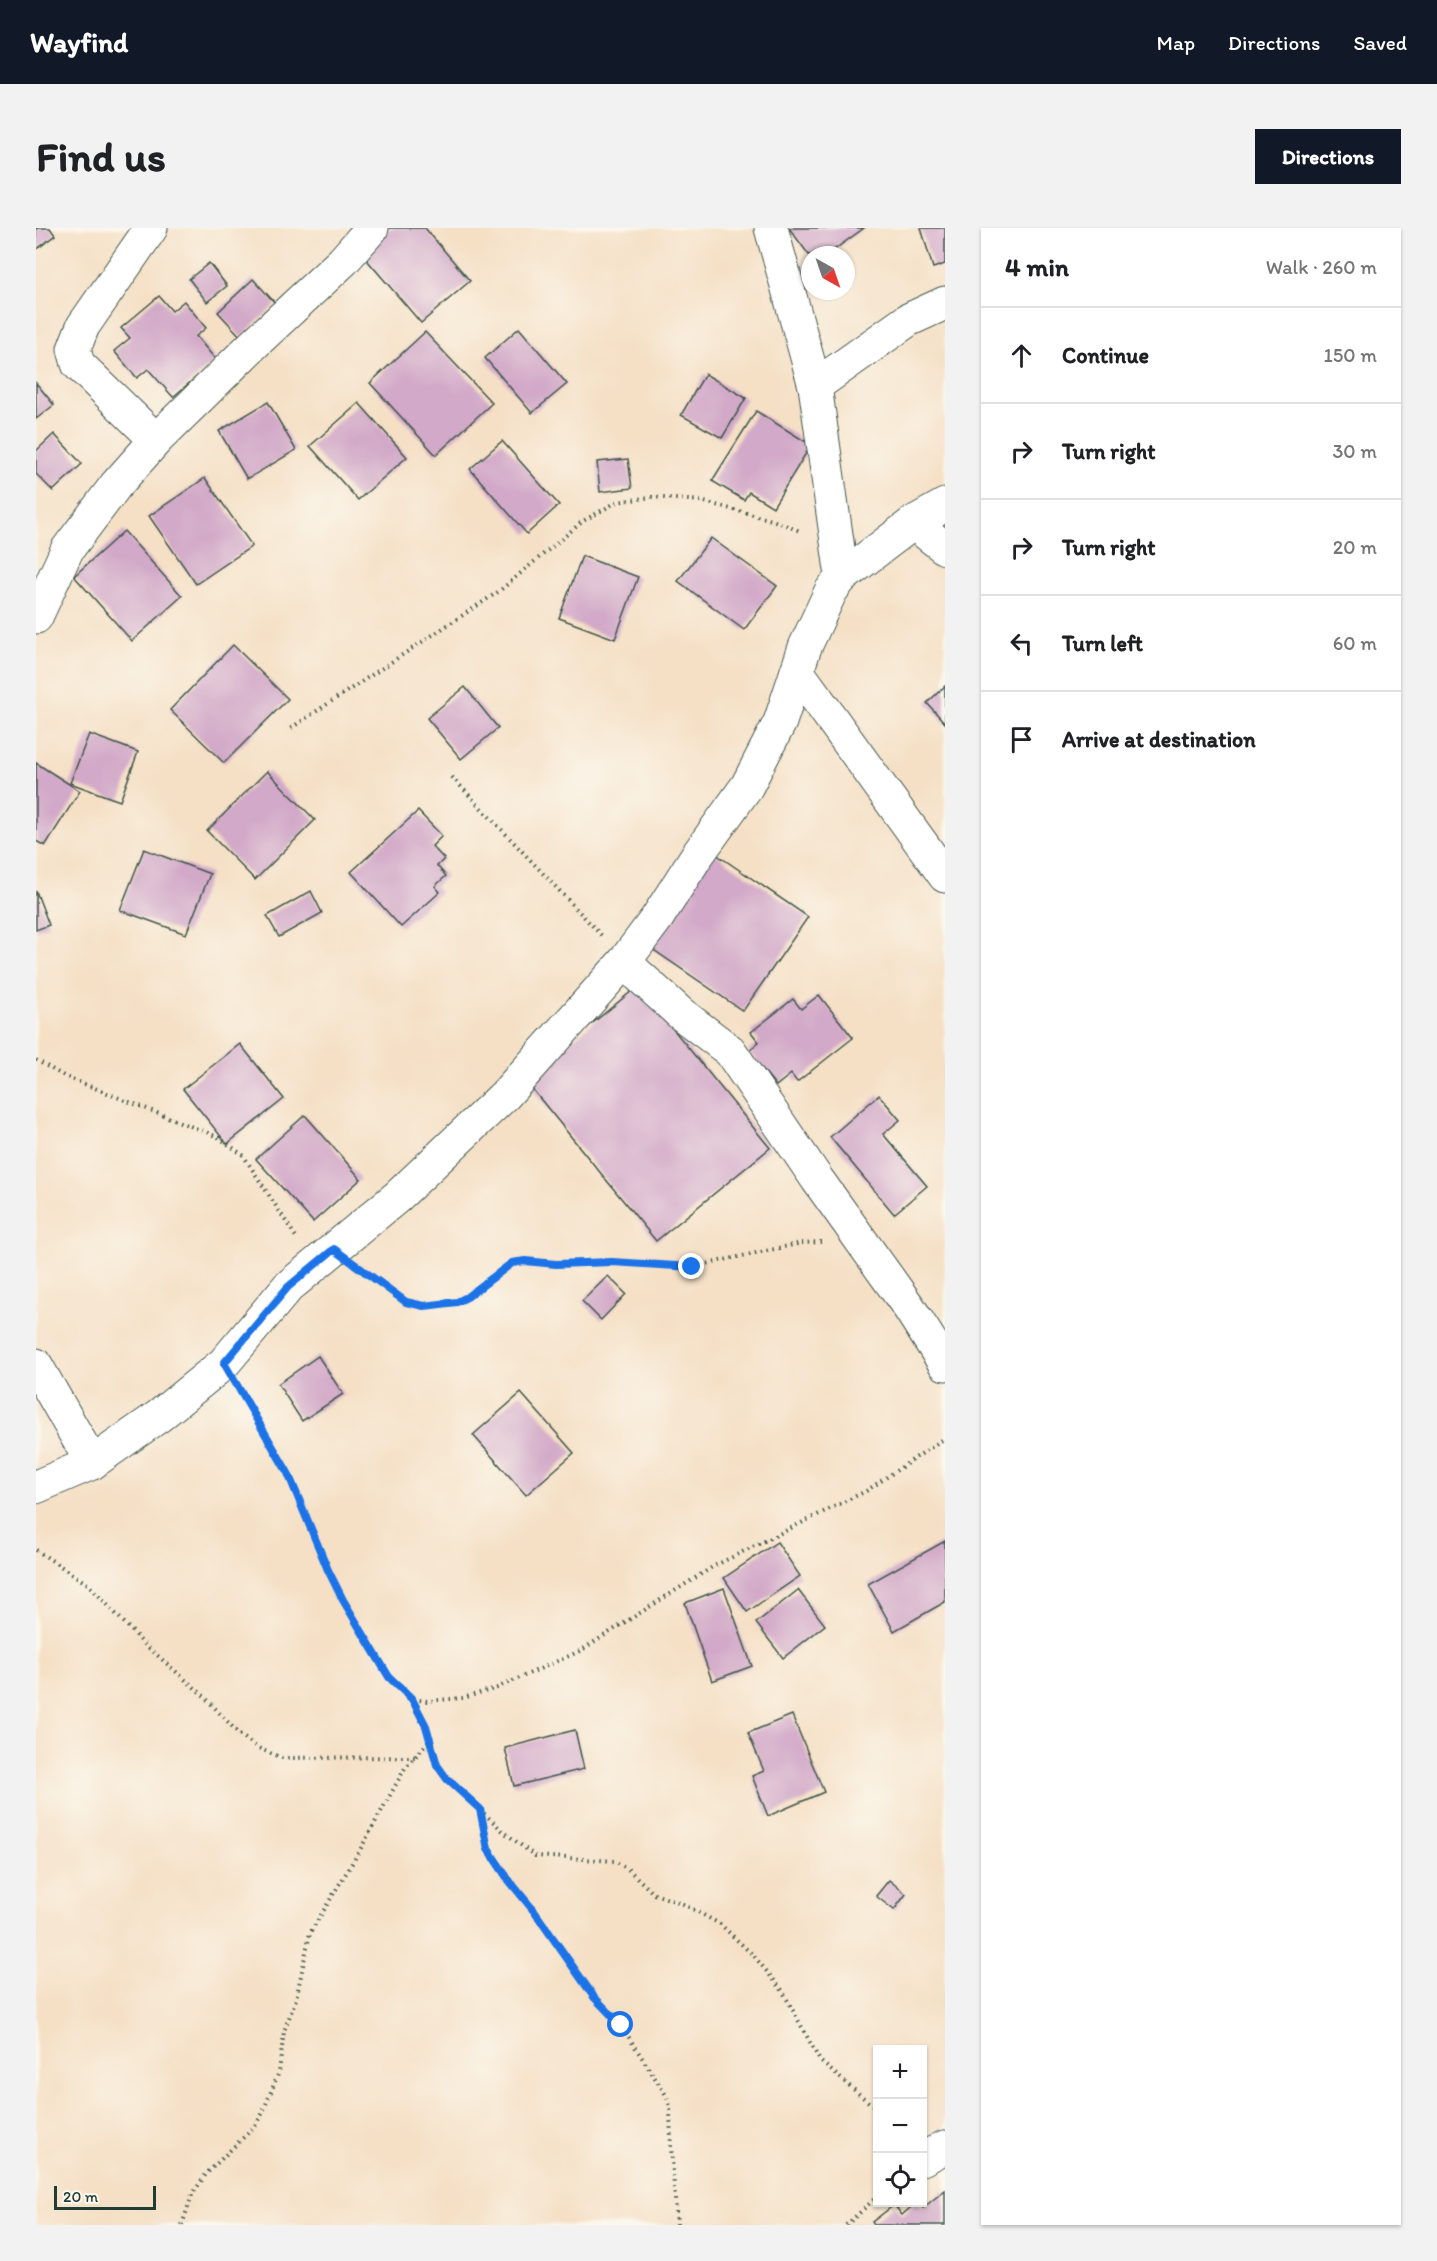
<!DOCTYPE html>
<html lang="en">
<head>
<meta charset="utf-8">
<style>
	body { margin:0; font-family:Itim,sans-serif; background:#f2f2f2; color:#202124 }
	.controls { position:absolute; right:18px; bottom:18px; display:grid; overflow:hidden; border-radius:0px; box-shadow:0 2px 4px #0004 }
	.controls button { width:54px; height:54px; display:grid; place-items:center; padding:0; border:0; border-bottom:2px solid #e0e0e0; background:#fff; color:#202124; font:30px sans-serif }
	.compass { position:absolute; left:765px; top:18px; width:54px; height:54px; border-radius:50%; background:#fff; box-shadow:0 2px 4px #0004; rotate:140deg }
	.scale { position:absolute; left:18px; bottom:15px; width:102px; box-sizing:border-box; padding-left:6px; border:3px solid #1f3d34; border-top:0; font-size:16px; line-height:21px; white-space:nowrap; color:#1f3d34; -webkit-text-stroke:4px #fbf7ec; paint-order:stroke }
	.stop { position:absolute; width:18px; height:18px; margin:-14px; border:4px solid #1a73e8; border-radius:50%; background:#fff }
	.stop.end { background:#1a73e8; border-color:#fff; box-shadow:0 2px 6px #0008 }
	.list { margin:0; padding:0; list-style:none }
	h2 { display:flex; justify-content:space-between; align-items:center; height:78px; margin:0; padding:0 24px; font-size:26px }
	h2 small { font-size:20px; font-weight:400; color:#757577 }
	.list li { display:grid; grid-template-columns:39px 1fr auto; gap:18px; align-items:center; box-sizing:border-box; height:96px; padding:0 24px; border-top:2px solid #e0e0e0 }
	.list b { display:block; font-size:22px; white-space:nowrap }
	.list em { font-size:20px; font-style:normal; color:#757577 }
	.icon { flex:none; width:33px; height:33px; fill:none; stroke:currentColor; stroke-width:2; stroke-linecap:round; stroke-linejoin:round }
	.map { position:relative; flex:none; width:909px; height:1997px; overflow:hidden; border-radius:0px }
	header { display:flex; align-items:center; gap:36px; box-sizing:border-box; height:84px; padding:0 30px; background:#111827; color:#fff }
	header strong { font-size:28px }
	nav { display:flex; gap:33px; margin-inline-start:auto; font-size:21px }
	.intro { display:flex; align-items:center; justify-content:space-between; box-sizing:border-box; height:144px; padding:0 36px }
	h1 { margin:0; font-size:42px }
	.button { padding:15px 27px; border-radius:0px; background:#111827; color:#fff; font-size:21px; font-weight:700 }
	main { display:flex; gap:36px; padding:0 36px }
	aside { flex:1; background:#fff; border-radius:0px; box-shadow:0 2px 4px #0004 }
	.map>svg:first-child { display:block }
	.building { fill:#d2a9c8 }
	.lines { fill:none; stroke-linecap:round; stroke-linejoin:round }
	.minor-casing { stroke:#3f554a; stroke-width:35 }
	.path { stroke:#3f554a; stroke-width:4; stroke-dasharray:1.5 4.5; stroke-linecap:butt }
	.minor { stroke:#fff; stroke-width:33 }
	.route { stroke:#1a73e8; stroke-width:8 }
</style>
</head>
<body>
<header>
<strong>Wayfind</strong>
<nav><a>Map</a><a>Directions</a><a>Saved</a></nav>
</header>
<div class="intro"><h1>Find us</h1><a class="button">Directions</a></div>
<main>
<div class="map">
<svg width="909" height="1997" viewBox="0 0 909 1997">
	<rect width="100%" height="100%" fill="#fbf7ec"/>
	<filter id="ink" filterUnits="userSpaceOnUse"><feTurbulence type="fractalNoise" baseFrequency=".0167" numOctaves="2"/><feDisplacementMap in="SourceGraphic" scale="12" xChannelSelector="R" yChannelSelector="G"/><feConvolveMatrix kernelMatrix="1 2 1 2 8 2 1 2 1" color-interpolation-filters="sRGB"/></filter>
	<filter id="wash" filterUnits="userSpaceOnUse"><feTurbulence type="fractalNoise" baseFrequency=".008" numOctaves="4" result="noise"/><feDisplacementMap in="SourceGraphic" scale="24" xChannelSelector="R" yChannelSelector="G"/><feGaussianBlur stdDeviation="1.35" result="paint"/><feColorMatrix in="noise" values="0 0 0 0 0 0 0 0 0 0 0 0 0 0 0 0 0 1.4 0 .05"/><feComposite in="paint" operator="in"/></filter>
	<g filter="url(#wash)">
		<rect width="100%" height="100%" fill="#f5e0c6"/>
		<g id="blocks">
			<g class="building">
				<path d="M0,0H14L19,7L0,22Z"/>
				<path d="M354,0H389L434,53L385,95L325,25Z"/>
				<path d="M753,0H828L791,27H773Z"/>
				<path d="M885,0H909V36L897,40Z"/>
				<path d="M173,35L191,58L171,74L153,51Z"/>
				<path d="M217,51L240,76L205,109L182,84Z"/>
				<path d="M123,68L136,83L148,73L170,100L160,108L180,132L137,169L112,141L101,150L78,123L94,110L85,100Z"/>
				<path d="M483,100L531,156L496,185L449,130Z"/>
				<path d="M389,104L456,175L400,227L334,155Z"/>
				<path d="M669,146L710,170L686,210L645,187Z"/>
				<path d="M0,155L18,177L0,191Z"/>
				<path d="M232,174L260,222L211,251L183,203Z"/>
				<path d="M323,175L371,229L322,272L274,218Z"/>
				<path d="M720,183L775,217L737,279L713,264L708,272L676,253Z"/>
				<path d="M18,206L46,236L17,263L0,246V223Z"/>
				<path d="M466,213L523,277L491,306L434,241Z"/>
				<path d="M592,231L596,260L564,264L561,234Z"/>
				<path d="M169,250L216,318L160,356L113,288Z"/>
				<path d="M88,303L146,368L96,413L38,348Z"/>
				<path d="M675,310L741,358L708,402L642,353Z"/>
				<path d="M546,328L602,349L579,411L523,390Z"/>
				<path d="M197,417L252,471L188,535L134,482Z"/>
				<path d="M909,458V495L891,475Z"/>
				<path d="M429,459L462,500L425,531L391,490Z"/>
				<path d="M53,506L102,524L84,573L34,555Z"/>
				<path d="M0,535L44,563L9,618L0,613Z"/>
				<path d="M231,543L279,592L219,652L171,603Z"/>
				<path d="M382,583L406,608L396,618L408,631L401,638L410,648L399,658L404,664L365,699L315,644Z"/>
				<path d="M108,621L174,646L150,706L84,682Z"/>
				<path d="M674,622L772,689L707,783L609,716Z"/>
				<path d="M0,663L13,697L0,702Z"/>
				<path d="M275,663L286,685L243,709L231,688Z"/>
				<path d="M602,758L734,920L620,1013L488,851Z"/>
				<path d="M783,767L817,810L761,854L755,846L740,858L712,823L723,814L715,804L757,771L765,781Z"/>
				<path d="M204,816L248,871L191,916L147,861Z"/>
				<path d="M843,867L864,892L847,906L891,958L858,986L794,909Z"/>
				<path d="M269,887L325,951L277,994L220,931Z"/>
				<path d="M572,1048L590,1066L565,1092L546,1073Z"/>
				<path d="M282,1128L307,1166L266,1193L242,1156Z"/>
				<path d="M485,1165L538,1225L490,1267L437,1207Z"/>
				<path d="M909,1313V1374L858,1403L832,1356Z"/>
				<path d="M741,1314L764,1348L711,1384L688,1350Z"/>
				<path d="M688,1360L716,1438L676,1453L649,1375Z"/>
				<path d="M762,1362L789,1397L747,1430L720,1395Z"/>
				<path d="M756,1487L788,1564L732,1588L716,1548L728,1543L712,1505Z"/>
				<path d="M539,1502L548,1541L478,1558L469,1520Z"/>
				<path d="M853,1652L870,1666L858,1682L840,1668Z"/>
				<path d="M909,1962V1997H838L836,1994L858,1977L866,1987L881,1974L887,1980Z"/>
			</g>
		</g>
	</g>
	<g filter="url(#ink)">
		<use href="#blocks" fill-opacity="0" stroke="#3f554a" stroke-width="1.5"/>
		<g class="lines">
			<g class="minor-casing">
				<g id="minor">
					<path d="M115,0L47,98L38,121L42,136L120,212"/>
					<path d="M735,0L779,158L806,349"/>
					<path d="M779,158L872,92L909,75"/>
					<path d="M877,295L909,320"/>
					<path d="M0,389L31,322L80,257L120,212L219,115L307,33L336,0"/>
					<path d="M761,443L909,648"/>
					<path d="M588,734L644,785L694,823L781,951L872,1078L909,1136"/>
					<path d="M0,1137L56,1235"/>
					<path d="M0,1259L56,1235L123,1188L188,1135L252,1059L361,969L469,867L588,734L621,690L660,629L711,558L744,494L769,419L795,363L806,349L877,295L909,277"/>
					<path d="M886,1931L909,1919"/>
				</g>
			</g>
			<g class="path">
				<path d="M255,500L462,364L547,293L581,274L616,269L665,273L736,292L764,303"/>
				<path d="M416,549L566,708"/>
				<path d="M0,832L28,848L182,909L207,927L260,1009"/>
				<path d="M325,1041L370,1074L388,1078L421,1074L431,1069L475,1035L489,1033L520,1036L576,1034L656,1039L766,1015L785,1014"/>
				<path d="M206,1165L252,1245L292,1342L307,1372L353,1449L376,1471L391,1473L427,1470L461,1460L544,1423L678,1338L830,1263L909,1210"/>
				<path d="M0,1322L53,1357L107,1415L167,1467L203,1506L222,1520L246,1530L379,1529"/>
				<path d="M376,1472L396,1511L401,1537L411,1551L468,1604L499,1628L579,1633L593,1642L618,1666L647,1676L684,1696L718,1728L746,1762L784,1833L842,1882"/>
				<path d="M444,1581L452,1621L498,1683L558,1769L585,1797L630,1867L634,1878L635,1919L641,1997"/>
				<path d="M146,1997L156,1967L170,1946L218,1899L226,1886L243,1844L248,1803L260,1771L274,1705L324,1622L369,1540L395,1511"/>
				<path d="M810,1997L842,1968"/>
			</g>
			<use href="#minor" class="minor"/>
		</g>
	</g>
	<g class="lines" filter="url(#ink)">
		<path class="route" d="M585,1797L558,1769L498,1683L472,1651L452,1621L444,1581L411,1551L401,1537L390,1498L376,1471L353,1449L307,1372L292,1342L252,1245L188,1135L252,1059L298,1021L370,1074L388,1078L421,1074L431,1069L476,1035L489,1033L520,1036L576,1034L656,1039"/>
	</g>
</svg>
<div class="controls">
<button>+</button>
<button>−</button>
<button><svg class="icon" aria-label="locate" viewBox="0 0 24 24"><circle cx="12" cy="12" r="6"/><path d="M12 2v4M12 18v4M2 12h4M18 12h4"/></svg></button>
</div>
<svg class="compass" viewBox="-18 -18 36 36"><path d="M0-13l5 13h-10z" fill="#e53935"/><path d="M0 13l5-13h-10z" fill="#757577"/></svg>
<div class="scale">20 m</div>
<div class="stop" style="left:585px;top:1797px"></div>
<div class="stop end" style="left:656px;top:1039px"></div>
</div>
<aside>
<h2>4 min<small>Walk · 260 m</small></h2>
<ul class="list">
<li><svg class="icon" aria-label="ahead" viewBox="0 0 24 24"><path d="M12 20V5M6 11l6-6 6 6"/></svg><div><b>Continue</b></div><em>150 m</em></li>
<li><svg class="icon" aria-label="right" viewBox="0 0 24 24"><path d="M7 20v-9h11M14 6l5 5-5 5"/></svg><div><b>Turn right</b></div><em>30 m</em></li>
<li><svg class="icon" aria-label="right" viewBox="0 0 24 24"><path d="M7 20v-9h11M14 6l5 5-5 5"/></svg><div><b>Turn right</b></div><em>20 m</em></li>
<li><svg class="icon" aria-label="left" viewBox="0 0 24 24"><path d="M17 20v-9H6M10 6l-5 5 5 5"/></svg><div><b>Turn left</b></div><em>60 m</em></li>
<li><svg class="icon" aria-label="arrive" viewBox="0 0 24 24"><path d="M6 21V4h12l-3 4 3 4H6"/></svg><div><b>Arrive at destination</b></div></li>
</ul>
</aside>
</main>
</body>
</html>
